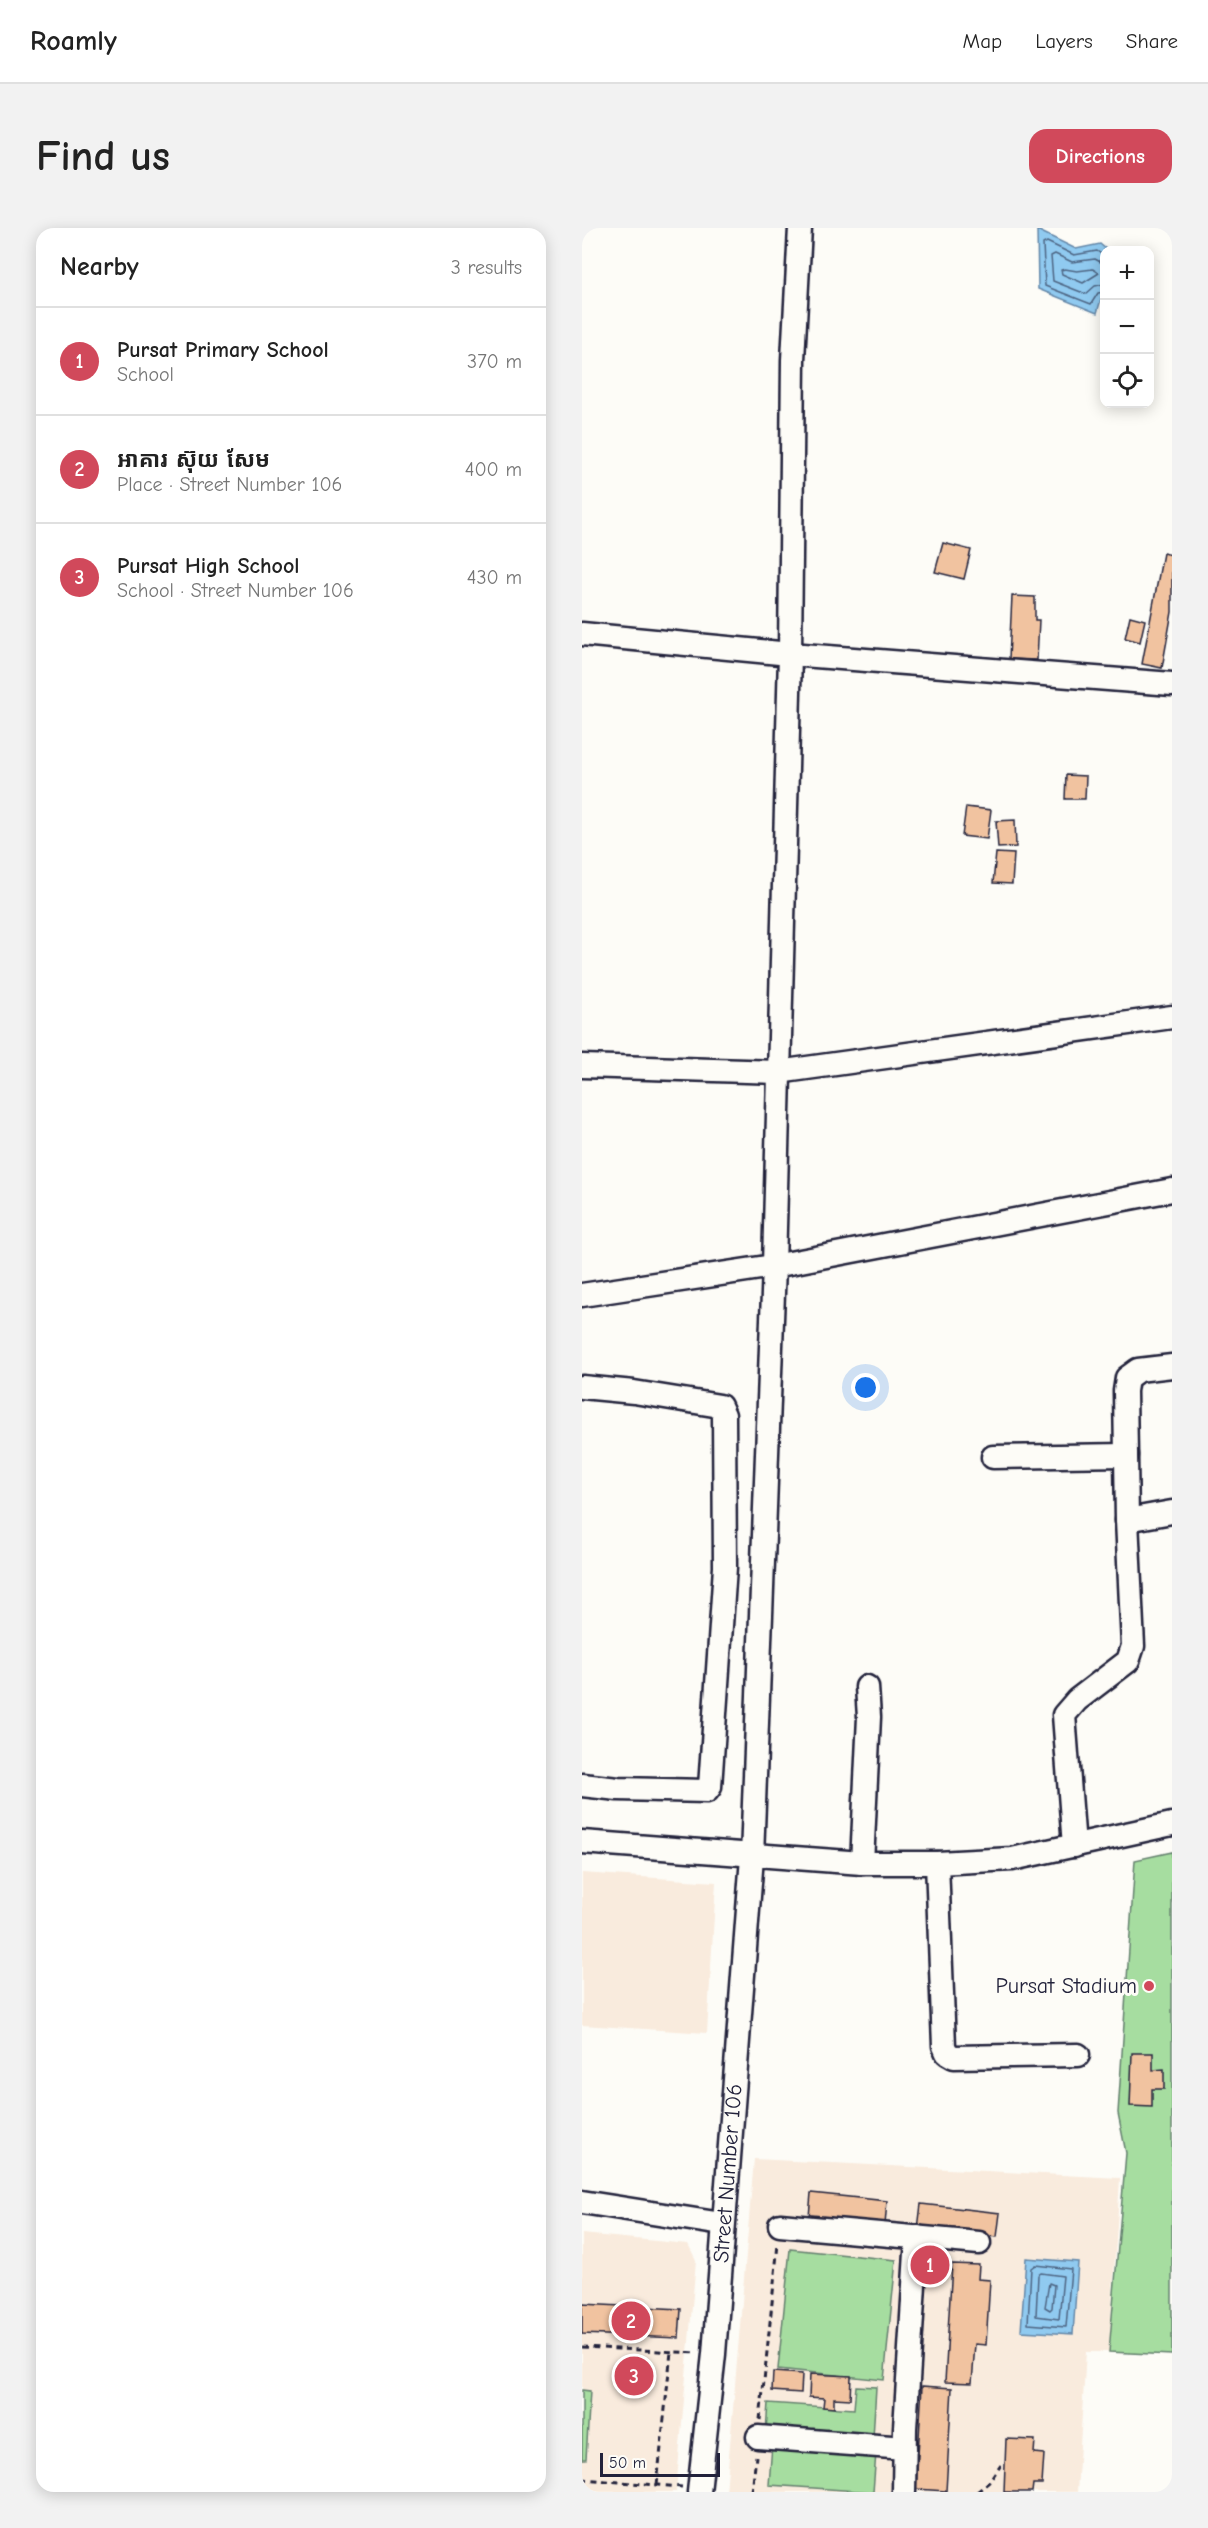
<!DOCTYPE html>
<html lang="en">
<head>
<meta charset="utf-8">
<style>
	body { margin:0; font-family:"Comic Neue","Noto Sans Khmer",sans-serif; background:#f2f2f2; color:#222 }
	.controls { position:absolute; right:18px; top:18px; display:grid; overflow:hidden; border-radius:12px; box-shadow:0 3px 15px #0003 }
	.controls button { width:54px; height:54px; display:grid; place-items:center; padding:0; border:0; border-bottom:2px solid #e0e0e0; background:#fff; color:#222; font:30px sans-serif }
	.scale { position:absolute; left:18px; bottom:15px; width:120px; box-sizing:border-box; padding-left:6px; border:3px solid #22223b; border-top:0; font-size:16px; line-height:21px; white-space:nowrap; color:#22223b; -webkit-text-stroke:4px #fdfcf7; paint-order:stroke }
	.you { position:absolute; left:284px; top:1160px; width:21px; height:21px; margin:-15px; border:4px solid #fff; border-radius:50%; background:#1a73e8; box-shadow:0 0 0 9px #1a73e833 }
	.badge { display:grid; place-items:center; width:39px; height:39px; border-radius:50%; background:#d1495b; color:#fff; font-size:20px; font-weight:700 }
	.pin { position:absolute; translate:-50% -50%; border:3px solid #fff; box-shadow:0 2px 6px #0006 }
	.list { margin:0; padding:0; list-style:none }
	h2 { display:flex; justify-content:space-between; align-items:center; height:78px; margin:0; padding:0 24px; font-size:26px }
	h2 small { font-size:20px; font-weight:400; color:#767676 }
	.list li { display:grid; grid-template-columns:39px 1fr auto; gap:18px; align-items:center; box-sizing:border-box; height:108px; padding:0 24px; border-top:2px solid #e0e0e0 }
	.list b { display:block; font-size:22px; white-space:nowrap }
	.list p { margin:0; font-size:20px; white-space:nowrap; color:#767676 }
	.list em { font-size:20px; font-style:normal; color:#767676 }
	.icon { flex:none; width:33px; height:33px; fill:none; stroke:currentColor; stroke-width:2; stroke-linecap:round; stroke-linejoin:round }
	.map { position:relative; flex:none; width:590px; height:2264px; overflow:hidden; border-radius:18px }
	header { display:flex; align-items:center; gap:36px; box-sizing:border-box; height:84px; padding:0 30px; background:#fff; border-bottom:2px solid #e0e0e0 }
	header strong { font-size:28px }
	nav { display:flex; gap:33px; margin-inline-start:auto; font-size:21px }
	.intro { display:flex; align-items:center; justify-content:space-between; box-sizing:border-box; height:144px; padding:0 36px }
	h1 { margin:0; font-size:42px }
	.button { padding:15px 27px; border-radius:18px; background:#d1495b; color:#fff; font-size:21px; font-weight:700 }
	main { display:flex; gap:36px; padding:0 36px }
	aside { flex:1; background:#fff; border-radius:18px; box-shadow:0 3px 15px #0003 }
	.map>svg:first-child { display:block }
	.built { fill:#f9ebdd }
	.green { fill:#a6dda0; stroke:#64806e; stroke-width:1.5 }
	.water { fill:#90caf0; stroke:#6487a8; stroke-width:1.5 }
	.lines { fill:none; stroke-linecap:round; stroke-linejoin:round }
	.shore { stroke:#4e6583; stroke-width:1.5 }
	.building { fill:#f1c3a0; stroke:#22223b; stroke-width:1.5 }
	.minor-casing { stroke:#22223b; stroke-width:27 }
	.path { stroke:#22223b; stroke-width:3; stroke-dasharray:6 4.5; stroke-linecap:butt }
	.minor { stroke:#fdfcf7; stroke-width:22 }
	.poi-dot { fill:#d1495b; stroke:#fdfcf7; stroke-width:2 }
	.labels { text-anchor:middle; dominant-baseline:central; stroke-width:6; stroke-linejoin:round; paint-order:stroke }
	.poi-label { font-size:22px; fill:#22223b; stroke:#fdfcf7; text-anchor:end }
	.street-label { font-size:22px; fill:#22223b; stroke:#fdfcf7 }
</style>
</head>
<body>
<header>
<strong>Roamly</strong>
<nav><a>Map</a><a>Layers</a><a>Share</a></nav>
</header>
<div class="intro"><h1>Find us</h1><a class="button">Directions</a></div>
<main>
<aside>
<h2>Nearby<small>3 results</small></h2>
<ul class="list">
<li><span class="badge">1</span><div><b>Pursat Primary School</b><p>School</p></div><em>370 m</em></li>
<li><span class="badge">2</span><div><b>អាគារ ស៊ុយ សែម</b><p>Place · Street Number 106</p></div><em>400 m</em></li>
<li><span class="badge">3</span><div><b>Pursat High School</b><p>School · Street Number 106</p></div><em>430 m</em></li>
</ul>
</aside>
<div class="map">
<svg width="590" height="2264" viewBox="0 0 590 2264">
	<rect width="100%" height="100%" fill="#fdfcf7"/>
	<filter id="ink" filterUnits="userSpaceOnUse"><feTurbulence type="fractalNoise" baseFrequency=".0167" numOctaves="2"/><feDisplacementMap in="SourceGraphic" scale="12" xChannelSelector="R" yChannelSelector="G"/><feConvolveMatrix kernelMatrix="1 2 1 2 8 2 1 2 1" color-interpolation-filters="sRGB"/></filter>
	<g filter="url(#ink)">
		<g class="built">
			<path d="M0,1645L134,1654L125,1805L0,1797Z"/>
			<path d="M172,1931L538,1950L527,2124H504L495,2264H144Z"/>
			<path d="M0,2006L106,2016L114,2032L94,2264H0Z"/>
		</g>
		<g class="green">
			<path d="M590,1624V2127L527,2124L544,1925L536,1885L553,1632Z"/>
			<path d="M208,2021L314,2032L302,2152L196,2141Z"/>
			<path d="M274,2158L294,2159L291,2210L184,2203L186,2175L272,2181Z"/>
			<path d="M0,2162L8,2163L4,2231H0Z"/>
			<path d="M190,2217L294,2225L291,2264L187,2257Z"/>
		</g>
		<g class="water">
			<path d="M455,2L494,21L518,16L525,22H522V61L515,85L456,61Z"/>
			<path d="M444,2030L496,2034L491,2106L439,2103Z"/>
		</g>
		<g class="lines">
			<g class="shore">
				<path d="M522,28L515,23L492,27L465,14L461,16L463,58L509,76L516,65L522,64"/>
				<path d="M522,36L513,31L490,34L473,26L469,28L471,53L504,66L513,58L522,56"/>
				<path d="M483,41L495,43L511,41L517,45L501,55L480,46L479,42Z"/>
				<path d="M453,2037L489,2041L484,2099L446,2096L449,2040Z"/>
				<path d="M459,2045L481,2048L477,2091L454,2088L456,2047Z"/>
				<path d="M467,2055L472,2057L470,2080L468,2082L463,2079Z"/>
			</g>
		</g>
		<g class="building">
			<path d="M361,315L389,322L382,351L353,344Z"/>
			<path d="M581,325L590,327V384L580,440L560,436Z"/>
			<path d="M430,368L453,369V392H457L455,432L427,431Z"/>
			<path d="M548,388L563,392L558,414L543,410Z"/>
			<path d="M484,547L504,548L503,571H483Z"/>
			<path d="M384,579L409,582L405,611L380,608Z"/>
			<path d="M433,592L434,619L416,620L414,593Z"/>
			<path d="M414,625L432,626L430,656L411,655Z"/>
			<path d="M550,1825H571V1842L582,1841V1861H570V1879L548,1878Z"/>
			<path d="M229,1965L305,1973L303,1997L227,1989Z"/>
			<path d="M339,1976L418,1985L415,2009L336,2001Z"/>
			<path d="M370,2036L397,2037L396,2051L408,2052L404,2117L393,2116L390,2155L363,2154Z"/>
			<path d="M0,2076L99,2081L97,2110L0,2106Z"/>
			<path d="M191,2144L220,2146L219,2165L190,2163Z"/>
			<path d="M228,2146L269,2148L268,2171L252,2170V2180L241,2179L242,2170L227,2169Z"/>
			<path d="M340,2158L370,2160L364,2263L334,2261Z"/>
			<path d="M424,2211L453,2212L452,2225L462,2226L460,2256H451L450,2264H422Z"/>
		</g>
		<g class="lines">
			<g class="minor-casing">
				<g id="minor">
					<path d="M0,406L208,426L590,456"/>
					<path d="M0,838L196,844L590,789"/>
					<path d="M0,1067L192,1038L590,962"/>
					<path d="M0,1159L52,1164L138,1178L142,1187L143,1339L128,1559L125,1563L36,1561L0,1557"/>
					<path d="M411,1229L544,1227"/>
					<path d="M545,1292L590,1284"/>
					<path d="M0,1614L280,1635H355L430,1631L590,1596"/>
					<path d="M492,1618L482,1487L495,1472L546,1433L551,1418L545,1292L543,1163L545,1150L556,1142L590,1138"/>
					<path d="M280,1635L287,1489L285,1459"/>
					<path d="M355,1635L362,1818L365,1825L372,1829L496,1827"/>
					<path d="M0,1974L140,1996"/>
					<path d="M198,1997L397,2015"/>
					<path d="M176,2209L323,2220"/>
					<path id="s1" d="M117,2264L132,2126L170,1629L192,1038L208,426L211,132L218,0"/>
					<path d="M322,2264L323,2200L335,2009"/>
				</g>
			</g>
			<g class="path">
				<path d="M0,2119L115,2125"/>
				<path d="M178,2192L196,2016"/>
				<path d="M0,2251L100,2259"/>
				<path d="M75,2257L89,2124"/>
				<path d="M170,2264L174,2228"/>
				<path d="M395,2264L407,2254L419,2237"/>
			</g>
			<use href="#minor" class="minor"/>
		</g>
	</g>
	<circle class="poi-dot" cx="567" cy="1758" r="6"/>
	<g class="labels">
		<g class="poi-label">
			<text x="555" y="1758">Pursat Stadium</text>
		</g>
		<g class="street-label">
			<text stroke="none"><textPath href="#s1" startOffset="320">Street Number 106</textPath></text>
		</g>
	</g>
</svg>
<div class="controls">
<button>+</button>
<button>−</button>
<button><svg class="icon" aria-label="locate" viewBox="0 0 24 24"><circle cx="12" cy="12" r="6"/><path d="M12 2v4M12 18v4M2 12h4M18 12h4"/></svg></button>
</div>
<div class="scale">50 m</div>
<div class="you"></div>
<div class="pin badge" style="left:348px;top:2037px">1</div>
<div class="pin badge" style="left:49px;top:2093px">2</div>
<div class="pin badge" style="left:52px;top:2148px">3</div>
</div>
</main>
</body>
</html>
